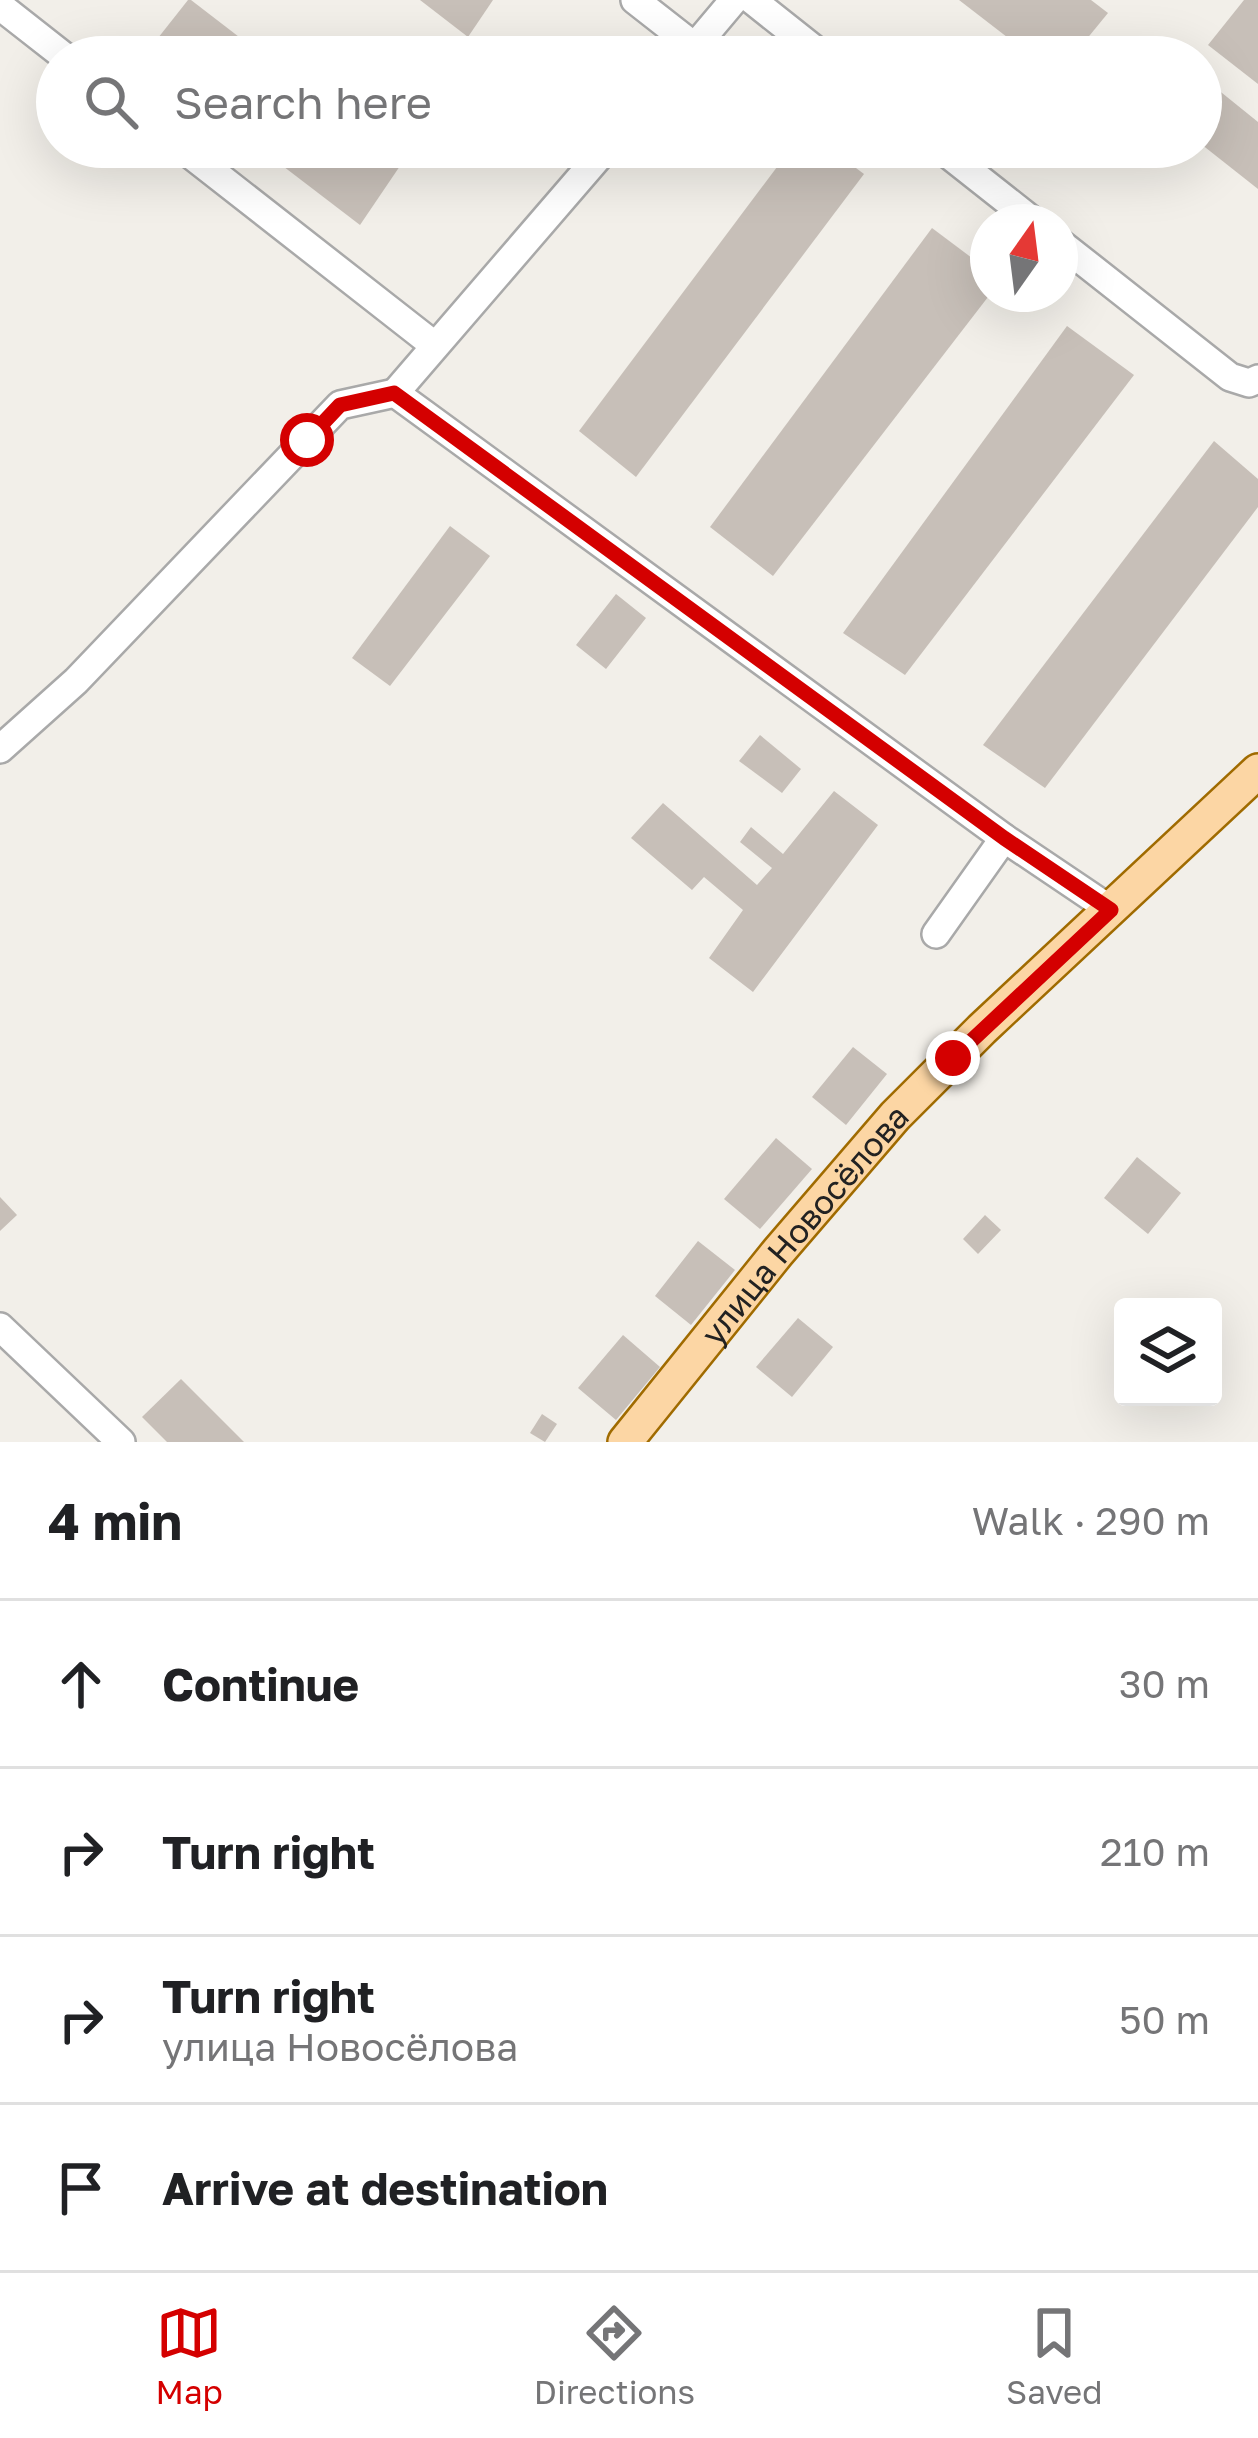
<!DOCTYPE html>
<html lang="en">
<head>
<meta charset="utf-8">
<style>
	body { margin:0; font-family:"Golos Text",sans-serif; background:#f2f2f2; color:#202124 }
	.controls { position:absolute; right:36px; bottom:36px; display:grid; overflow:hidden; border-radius:12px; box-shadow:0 12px 48px #0002 }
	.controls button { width:108px; height:108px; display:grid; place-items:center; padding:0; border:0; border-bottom:3px solid #e0e0e0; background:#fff; color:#202124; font:60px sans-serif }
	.compass { position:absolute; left:970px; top:204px; width:108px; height:108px; border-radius:50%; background:#fff; box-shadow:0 12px 48px #0002; rotate:14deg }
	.stop { position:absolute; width:36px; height:36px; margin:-27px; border:9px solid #d40000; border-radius:50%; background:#fff }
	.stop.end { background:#d40000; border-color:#fff; box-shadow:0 3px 12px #0008 }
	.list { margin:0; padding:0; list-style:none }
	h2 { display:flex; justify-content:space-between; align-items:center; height:156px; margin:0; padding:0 48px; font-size:51px }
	h2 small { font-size:39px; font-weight:400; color:#757577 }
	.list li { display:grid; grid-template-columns:78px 1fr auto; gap:36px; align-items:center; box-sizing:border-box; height:168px; padding:0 48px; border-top:3px solid #e0e0e0 }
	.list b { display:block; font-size:45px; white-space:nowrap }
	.list p { margin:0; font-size:39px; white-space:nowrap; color:#757577 }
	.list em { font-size:39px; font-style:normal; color:#757577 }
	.icon { flex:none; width:66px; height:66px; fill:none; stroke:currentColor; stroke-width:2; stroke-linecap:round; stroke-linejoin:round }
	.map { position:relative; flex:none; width:1258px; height:1442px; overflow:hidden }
	.search { position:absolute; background:#fff; box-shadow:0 12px 48px #0002; left:36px; right:36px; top:36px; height:132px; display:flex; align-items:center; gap:30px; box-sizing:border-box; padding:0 42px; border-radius:66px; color:#757577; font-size:45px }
	.sheet { height:828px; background:#fff }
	nav { display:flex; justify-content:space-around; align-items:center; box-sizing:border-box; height:168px; border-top:3px solid #e0e0e0; background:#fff; font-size:33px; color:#757577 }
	nav a { display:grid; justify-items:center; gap:6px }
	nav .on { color:#d40000 }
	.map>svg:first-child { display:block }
	.building { fill:#c7bfb8 }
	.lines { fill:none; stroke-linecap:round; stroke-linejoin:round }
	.minor-casing { stroke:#a9a9a9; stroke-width:32 }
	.major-casing { stroke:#a06b00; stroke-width:38 }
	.minor { stroke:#fff; stroke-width:27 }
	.major { stroke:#fcd6a4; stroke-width:33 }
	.route { stroke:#d40000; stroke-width:15 }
	.labels { text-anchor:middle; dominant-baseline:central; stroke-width:9; stroke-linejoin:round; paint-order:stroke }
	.street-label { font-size:33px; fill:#222; stroke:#fff }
</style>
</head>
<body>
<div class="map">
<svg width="1258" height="1442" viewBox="0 0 1258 1442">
	<rect width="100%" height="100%" fill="#f2efe9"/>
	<g class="building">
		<path d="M188,0H191L265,57H143Z"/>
		<path d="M420,0H493L468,37Z"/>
		<path d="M959,0H1091L1108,13L1072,57H1033Z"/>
		<path d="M1244,0H1258V84L1208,45Z"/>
		<path d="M1201,76L1258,122V189L1201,144Z"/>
		<path d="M258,147H381L402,163L360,225Z"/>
		<path d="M792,147H828L864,174L636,477L579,431Z"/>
		<path d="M932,228L988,270V297L773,576L710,527Z"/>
		<path d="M1067,326L1134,375L905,675L843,633Z"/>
		<path d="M1214,441L1258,479V507L1045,788L983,745Z"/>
		<path d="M450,526L490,556L390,686L352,658Z"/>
		<path d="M616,594L646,618L606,669L576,645Z"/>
		<path d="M760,735L801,769L782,793L739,761Z"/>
		<path d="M834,791L878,825L753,992L709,958L743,910L704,877L692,890L631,838L663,803L757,885L772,868L740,842L751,827L783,854Z"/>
		<path d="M853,1047L887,1074L846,1125L812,1097Z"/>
		<path d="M776,1138L812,1169L760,1229L724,1199Z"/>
		<path d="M1137,1157L1181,1193L1148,1234L1104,1198Z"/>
		<path d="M0,1197L17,1215L0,1231Z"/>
		<path d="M985,1215L1001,1230L978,1254L963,1239Z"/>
		<path d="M698,1241L735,1270L691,1325L655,1296Z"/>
		<path d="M798,1318L833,1347L792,1397L756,1367Z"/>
		<path d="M623,1335L660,1367L616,1420L578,1388Z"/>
		<path d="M181,1379L244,1442H167L142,1417Z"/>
		<path d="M542,1414L557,1424L545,1442L530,1433Z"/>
	</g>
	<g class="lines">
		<g class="minor-casing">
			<g id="minor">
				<path d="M635,0L695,47"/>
				<path d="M752,0L824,57"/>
				<path d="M0,6L65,57"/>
				<path d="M686,57L734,0"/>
				<path d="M181,147L434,345"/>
				<path d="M607,147L395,393L1004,838L1111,910"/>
				<path d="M939,147L1034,222"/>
				<path d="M1060,243L1230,377L1249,383L1258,379"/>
				<path d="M0,749L76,681L340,405L395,393"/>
				<path d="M936,934L1004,838"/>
				<path d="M0,1327L121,1442"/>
			</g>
		</g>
		<g class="major-casing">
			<g id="major">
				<path id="s1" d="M625,1442L778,1252L895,1116L982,1029L1258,771"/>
			</g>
		</g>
		<use href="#minor" class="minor"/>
		<use href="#major" class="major"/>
	</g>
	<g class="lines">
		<path class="route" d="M307,440L340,405L394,393L1004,838L1111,910L953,1058"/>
	</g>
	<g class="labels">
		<g class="street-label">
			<text stroke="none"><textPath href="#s1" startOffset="282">улица Новосёлова</textPath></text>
		</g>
	</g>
</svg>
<div class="controls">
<button><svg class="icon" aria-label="layers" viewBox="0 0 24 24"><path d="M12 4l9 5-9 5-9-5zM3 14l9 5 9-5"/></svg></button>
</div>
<svg class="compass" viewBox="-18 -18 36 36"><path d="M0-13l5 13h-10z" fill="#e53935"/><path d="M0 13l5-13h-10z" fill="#757577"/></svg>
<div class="stop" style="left:307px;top:440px"></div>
<div class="stop end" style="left:953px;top:1058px"></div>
<div class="search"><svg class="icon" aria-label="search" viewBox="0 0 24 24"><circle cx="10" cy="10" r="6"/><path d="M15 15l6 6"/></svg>Search here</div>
</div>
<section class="sheet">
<h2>4 min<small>Walk · 290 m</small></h2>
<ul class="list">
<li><svg class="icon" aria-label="ahead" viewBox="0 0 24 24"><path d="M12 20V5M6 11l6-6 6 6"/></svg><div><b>Continue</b></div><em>30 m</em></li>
<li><svg class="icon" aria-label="right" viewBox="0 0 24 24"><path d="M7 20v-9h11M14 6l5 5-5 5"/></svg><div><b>Turn right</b></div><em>210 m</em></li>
<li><svg class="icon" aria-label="right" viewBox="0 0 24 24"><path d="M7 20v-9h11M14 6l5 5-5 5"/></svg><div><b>Turn right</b><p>улица Новосёлова</p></div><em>50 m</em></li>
<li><svg class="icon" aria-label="arrive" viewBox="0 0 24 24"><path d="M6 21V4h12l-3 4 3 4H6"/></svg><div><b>Arrive at destination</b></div></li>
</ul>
</section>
<nav>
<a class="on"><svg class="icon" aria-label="map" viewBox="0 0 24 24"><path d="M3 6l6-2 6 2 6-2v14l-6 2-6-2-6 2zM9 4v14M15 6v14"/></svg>Map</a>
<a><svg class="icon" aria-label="directions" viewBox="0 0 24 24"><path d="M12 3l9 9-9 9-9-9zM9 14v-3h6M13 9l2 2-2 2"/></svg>Directions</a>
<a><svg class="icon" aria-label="saved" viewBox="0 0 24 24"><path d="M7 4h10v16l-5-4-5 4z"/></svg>Saved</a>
</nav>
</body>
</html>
